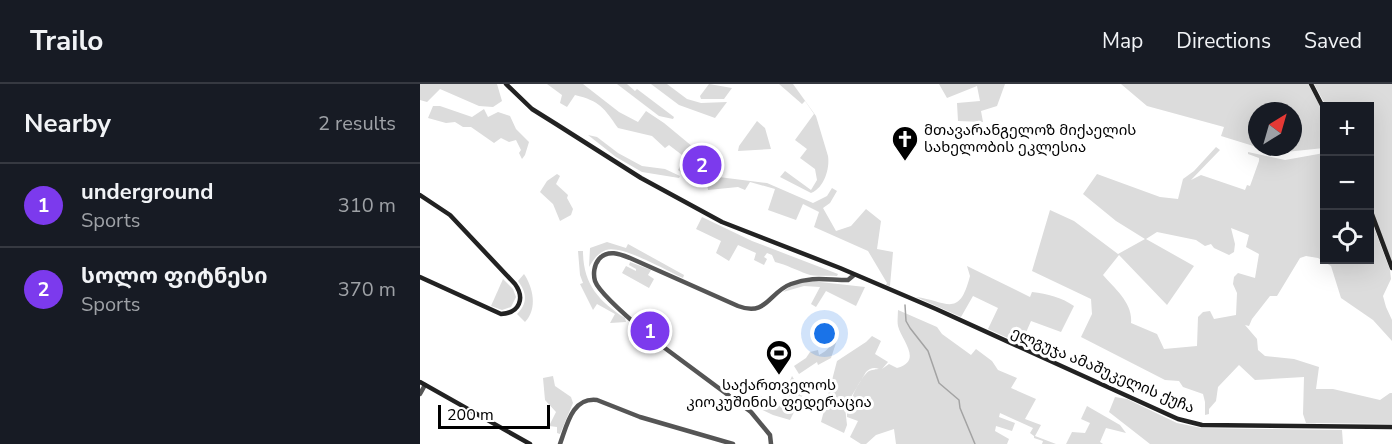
<!DOCTYPE html>
<html lang="en">
<head>
<meta charset="utf-8">
<style>
	body { margin:0; font-family:"Nunito Sans","Noto Sans Georgian",sans-serif; background:#242831; color:#f1f3f6 }
	.controls { position:absolute; right:18px; top:18px; display:grid; overflow:hidden; border-radius:0px; box-shadow:0 6px 24px #0002 }
	.controls button { width:54px; height:54px; display:grid; place-items:center; padding:0; border:0; border-bottom:2px solid #363941; background:#171b24; color:#f1f3f6; font:30px sans-serif }
	.compass { position:absolute; left:828px; top:18px; width:54px; height:54px; border-radius:50%; background:#171b24; box-shadow:0 6px 24px #0002; rotate:37deg }
	.scale { position:absolute; left:18px; bottom:15px; width:112px; box-sizing:border-box; padding-left:6px; border:3px solid #000; border-top:0; font-size:16px; line-height:21px; white-space:nowrap; color:#000; -webkit-text-stroke:4px #fff; paint-order:stroke }
	.you { position:absolute; left:405px; top:250px; width:21px; height:21px; margin:-15px; border:4px solid #fff; border-radius:50%; background:#1a73e8; box-shadow:0 0 0 9px #1a73e833 }
	.badge { display:grid; place-items:center; width:39px; height:39px; border-radius:50%; background:#7c3aed; color:#fff; font-size:20px; font-weight:700 }
	.pin { position:absolute; translate:-50% -50%; border:3px solid #fff; box-shadow:0 2px 6px #0006 }
	.list { margin:0; padding:0; list-style:none }
	h2 { display:flex; justify-content:space-between; align-items:center; height:78px; margin:0; padding:0 24px; font-size:26px }
	h2 small { font-size:20px; font-weight:400; color:#9ea1a6 }
	.list li { display:grid; grid-template-columns:39px 1fr auto; gap:18px; align-items:center; box-sizing:border-box; height:84px; padding:0 24px; border-top:2px solid #363941 }
	.list b { display:block; font-size:22px; white-space:nowrap }
	.list p { margin:0; font-size:20px; white-space:nowrap; color:#9ea1a6 }
	.list em { font-size:20px; font-style:normal; color:#9ea1a6 }
	.icon { flex:none; width:33px; height:33px; fill:none; stroke:currentColor; stroke-width:2; stroke-linecap:round; stroke-linejoin:round }
	.map { position:relative; flex:none; width:972px; height:360px; overflow:hidden }
	header { display:flex; align-items:center; gap:36px; box-sizing:border-box; height:84px; padding:0 30px; background:#171b24; border-bottom:2px solid #363941 }
	header strong { font-size:28px }
	nav { display:flex; gap:33px; margin-inline-start:auto; font-size:21px }
	main { display:flex }
	aside { flex:1; background:#171b24 }
	.map>svg:first-child { display:block }
	.green { fill:#dcdcdc; fill-rule:evenodd }
	.lines { fill:none; stroke-linecap:round; stroke-linejoin:round }
	.stream { stroke:#a3a3a3; stroke-width:1.5 }
	.tertiary { stroke:#555; stroke-width:4.5 }
	.secondary { stroke:#222; stroke-width:4.5 }
	.labels { text-anchor:middle; dominant-baseline:central; stroke-width:6; stroke-linejoin:round; paint-order:stroke }
	.poi-label { font-size:15px; fill:#000; stroke:#fff; text-anchor:start }
	.street-label { font-size:15px; fill:#000; stroke:#fff }
</style>
</head>
<body>
<header>
<strong>Trailo</strong>
<nav><a>Map</a><a>Directions</a><a>Saved</a></nav>
</header>
<main>
<aside>
<h2>Nearby<small>2 results</small></h2>
<ul class="list">
<li><span class="badge">1</span><div><b>underground</b><p>Sports</p></div><em>310 m</em></li>
<li><span class="badge">2</span><div><b>სოლო ფიტნესი</b><p>Sports</p></div><em>370 m</em></li>
</ul>
</aside>
<div class="map">
<svg width="972" height="360" viewBox="0 0 972 360">
	<rect width="100%" height="100%" fill="#fff"/>
	<g class="green">
		<path d="M0,0H77L82,17L73,23L59,22L20,5L7,18L0,16Z"/>
		<path d="M127,0H163L199,28L218,38L226,27L244,39L273,63L290,71L288,76H277L273,91L267,93L258,86L263,77L262,71L249,61L245,64L232,52L198,44C184,24 180,17 155,11L147,23L140,19L142,11Z"/>
		<path d="M197,0H207L215,7L217,5L254,33L253,35L239,32Z"/>
		<path d="M231,0H247L267,15L281,19L307,18L295,34L259,21Z"/>
		<path d="M289,0L312,4L304,15H281L280,12Z"/>
		<path d="M359,0H373L396,32L408,72C410,85 404,104 391,109L360,93L365,87L391,106L397,96L395,85L380,74L387,65L375,56L394,30L385,17L382,20Z"/>
		<path d="M519,0H585L577,22L561,27L563,38L538,37L537,19L560,17L557,2L527,14Z"/>
		<path d="M701,0H888L904,29V64L856,69L801,52L804,43L727,22ZM837,27H873V63H837Z"/>
		<path d="M894,0H972V179L950,120V22H906Z"/>
		<path d="M13,22H20L52,33L64,25L68,33L78,28L90,32L96,45L109,58L105,71L102,75L99,69L101,66L96,56L89,58L81,54L74,59L51,43H43L35,38L26,39L8,34Z"/>
		<path d="M337,37L345,44L351,65L318,67L319,62Z"/>
		<path d="M168,51L177,53L198,69L222,82L245,85L260,92L259,94L222,88L196,73Z"/>
		<path d="M796,63L800,66L771,96L781,91L825,106L827,101L830,102L839,77V74L828,70V68L865,76L904,69V176H950V133L970,186L971,195L963,212L966,223L972,236V257L953,236L921,214L911,182L898,174L886,172L880,174L857,212H850L832,235L829,242L825,241L837,255L838,266L845,272L874,275L899,283L896,305H913L960,316L970,309H972V340L886,339L883,330L884,293L835,296L819,281L798,303L796,317L789,325V330L785,331V318L783,310L763,303L759,297L745,296L661,253L672,230L671,215L612,187L630,126L654,137L698,170L725,155L696,137L663,110L677,90L740,113L758,115L763,95L774,87ZM811,144L829,151L826,163L839,170L835,194L818,189L814,193L813,200L817,209L816,231L794,235L790,227L783,228L778,233L777,262L744,265L737,250L711,239C713,219 695,205 683,191L699,171L747,221L774,182L726,155L737,148L776,156L785,162L791,160L794,164L809,171L814,168L815,160Z"/>
		<path d="M137,90L140,92L136,100L148,111L147,114L153,125L151,131L140,137L133,120L120,108L127,97Z"/>
		<path d="M299,93L347,99L393,119L407,112L412,104L417,107L410,119L403,124L416,147L431,142L446,125L461,137L457,165L473,168L470,202L466,201L467,199L448,167L394,143L399,128L383,120L376,136L348,126L355,105L330,98L325,106L318,103L288,106L287,96Z"/>
		<path d="M282,133L332,157L418,190L417,192C408,191 395,193 387,190C376,186 367,181 355,178L352,171L347,169L344,173L347,175L344,181L334,176L336,169L318,161L309,177L296,169L301,157L276,145Z"/>
		<path d="M187,158L206,164L208,160L264,191L263,194C247,187 203,161 186,166C178,169 173,176 169,183L170,164Z"/>
		<path d="M158,167H163C163,199 178,217 205,234L206,238L190,239L195,230L177,220L173,226L160,200L163,199L160,191Z"/>
		<path d="M210,178L231,186L228,191L234,195L229,204L202,189L206,182L216,187V185L209,181Z"/>
		<path d="M547,182L610,213L612,208C628,210 641,213 654,222L641,248L611,237L601,260L568,245L578,224L553,212L541,233L496,213C527,217 539,235 550,192Z"/>
		<path d="M104,190C113,203 118,225 105,238L97,230C108,219 107,209 98,197Z"/>
		<path d="M83,195L93,205L96,213L91,223L82,226L71,222Z"/>
		<path d="M391,197L445,203L436,222L406,207L396,223L391,220L400,203L384,202L363,208L372,201Z"/>
		<path d="M478,226L517,243L522,250L551,271L556,265L572,277L578,286L597,294L591,304L616,315L605,335L621,341L615,352L636,360H622L623,357L614,354V352L610,349L613,344L580,329L579,333L595,339L592,347L576,342L575,347L589,355L587,360H476L474,345L456,351L446,360H441L430,353L438,337L427,333C426,323 440,293 449,287C451,286 457,285 459,285C454,283 450,284 446,288L425,323L427,341L424,349L401,338L417,277L446,258L452,252L461,257L455,270L468,278L462,285L469,280L477,284C503,277 482,257 478,242C477,237 478,231 478,226Z"/>
		<path d="M417,250H419L411,274L398,281L397,278L379,290L374,282L386,274L390,268L398,266L399,271C409,266 413,259 417,250Z"/>
		<path d="M133,292L135,302L151,313L153,319L140,350L137,349V343L129,342L136,328L125,316L123,294Z"/>
		<path d="M372,292L383,310L370,336L353,331L334,322L337,318L333,316L337,310L369,327L361,321L369,306L367,304Z"/>
		<path d="M695,313L707,315L757,339L782,344L922,346L923,360H730L689,328Z"/>
		<path d="M667,322L700,341L706,349L686,344L680,358L683,360H646L652,348L665,349L670,339L661,335Z"/>
	</g>
	<g class="lines">
		<path class="stream" d="M485,221L486,237L490,244L508,267L519,299L539,316L540,324L555,360"/>
		<g class="tertiary">
			<path d="M231,253C218,242 180,211 175,197C173,190 174,181 179,175C188,165 200,170 210,174L318,222C347,233 349,208 371,200C392,192 407,196 428,196L434,191"/>
			<path d="M234,256L331,328L350,351L351,360"/>
			<path d="M0,310L5,301"/>
			<path d="M140,360C147,341 152,313 177,316L220,333L313,360"/>
		</g>
		<g class="secondary">
			<path d="M86,0L112,25L136,40L221,94L302,138L420,184L516,225L758,335L782,341L972,343"/>
			<path d="M891,0L904,25"/>
			<path d="M0,111L30,131L95,200C105,214 100,229 81,230L0,193"/>
			<path d="M950,125L972,184"/>
			<path d="M0,298L110,360"/>
		</g>
	</g>
	<defs>
		<g id="church-pin" transform="scale(1.35)"><path d="M0 17L-7.5 6A9.5 9.5 0 1 1 7.5 6Z" fill="#000" stroke="#fff"/><path d="M-1.2-6h2.4v3.5h3.3v2.4h-3.3V6h-2.4V-.1h-3.3v-2.4h3.3Z" fill="#fff"/></g>
		<g id="stadium-pin" transform="scale(1.35)"><path d="M0 17L-7.5 6A9.5 9.5 0 1 1 7.5 6Z" fill="#000" stroke="#fff"/><path d="M0-5a6.5 5 0 1 0 0 10a6.5 5 0 1 0 0-10ZM-3.5-1.8h7v3.6h-7Z" fill="#fff"/></g>
	</defs>
	<g fill-rule="evenodd">
		<use href="#church-pin" x="485" y="55"/>
		<use href="#stadium-pin" x="359" y="269"/>
	</g>
	<g class="labels">
		<g class="poi-label">
			<text x="504" y="46">მთავარანგელოზ მიქაელის<tspan x="504" dy="17">სახელობის ეკლესია</tspan></text>
			<text x="359" y="301" text-anchor="middle">საქართველოს<tspan x="359" dy="17">კიოკუშინის ფედერაცია</tspan></text>
		</g>
		<g class="street-label">
			<text transform="translate(683 286) rotate(23)">ელგუჯა ამაშუკელის ქუჩა</text>
		</g>
	</g>
</svg>
<div class="controls">
<button>+</button>
<button>−</button>
<button><svg class="icon" aria-label="locate" viewBox="0 0 24 24"><circle cx="12" cy="12" r="6"/><path d="M12 2v4M12 18v4M2 12h4M18 12h4"/></svg></button>
</div>
<svg class="compass" viewBox="-18 -18 36 36"><path d="M0-13l5 13h-10z" fill="#e53935"/><path d="M0 13l5-13h-10z" fill="#9ea1a6"/></svg>
<div class="scale">200 m</div>
<div class="you"></div>
<div class="pin badge" style="left:230px;top:247px">1</div>
<div class="pin badge" style="left:282px;top:81px">2</div>
</div>
</main>
</body>
</html>
